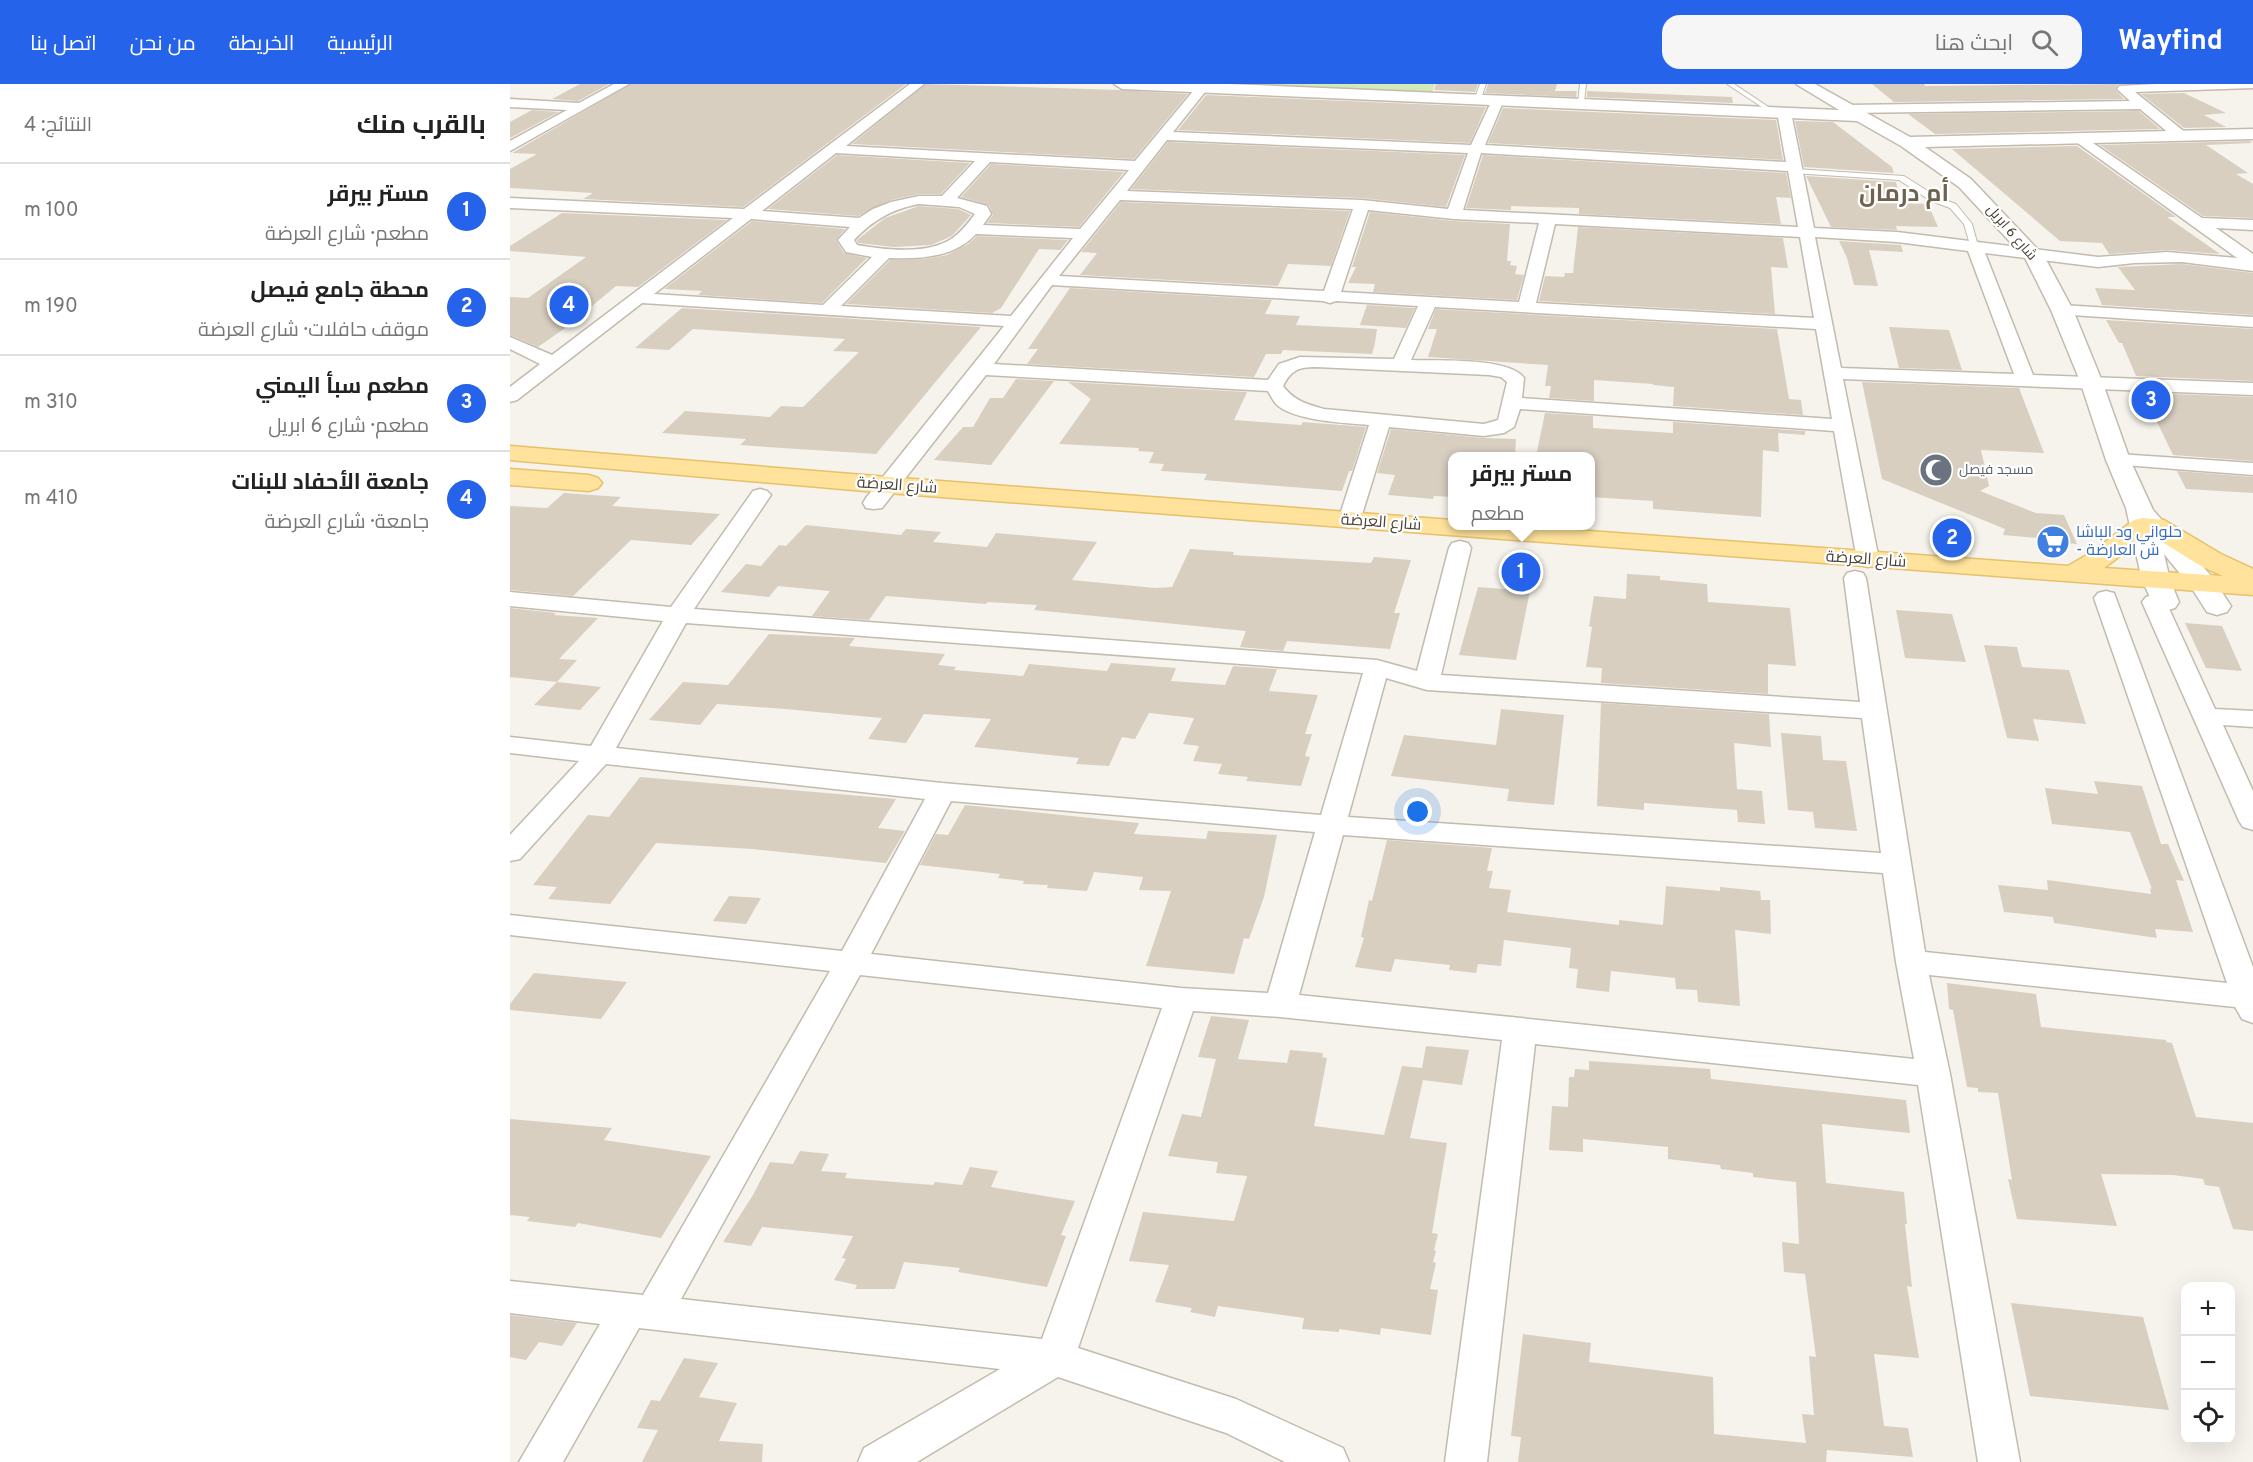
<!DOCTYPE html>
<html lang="ar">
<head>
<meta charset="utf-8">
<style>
	body { margin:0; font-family:Overpass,Cairo,sans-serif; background:#f6f6f6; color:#222; direction:rtl }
	.controls { position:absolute; right:18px; bottom:18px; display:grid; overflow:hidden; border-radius:12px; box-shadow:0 6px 24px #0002 }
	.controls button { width:54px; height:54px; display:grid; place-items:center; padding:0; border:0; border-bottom:2px solid #e0e0e0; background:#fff; color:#222; font:30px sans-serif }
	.you { position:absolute; left:908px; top:728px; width:21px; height:21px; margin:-15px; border:4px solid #fff; border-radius:50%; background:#1a73e8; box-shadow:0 0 0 9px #1a73e833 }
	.badge { display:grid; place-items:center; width:39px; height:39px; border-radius:50%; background:#2563eb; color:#fff; font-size:20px; font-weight:700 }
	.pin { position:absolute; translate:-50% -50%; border:3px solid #fff; box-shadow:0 2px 6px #0006 }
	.popup { position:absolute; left:938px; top:368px; width:147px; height:78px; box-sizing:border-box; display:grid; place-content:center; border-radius:12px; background:#fff; filter:drop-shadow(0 2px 4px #0005); font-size:20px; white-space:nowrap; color:#767676 }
	.popup b { font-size:22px; color:#222 }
	.popup::after { content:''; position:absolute; left:50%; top:100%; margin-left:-12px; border:12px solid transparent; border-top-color:#fff }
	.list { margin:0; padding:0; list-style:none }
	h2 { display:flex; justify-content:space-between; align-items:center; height:78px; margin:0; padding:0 24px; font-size:26px }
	h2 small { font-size:20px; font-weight:400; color:#767676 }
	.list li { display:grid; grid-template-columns:39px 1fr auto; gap:18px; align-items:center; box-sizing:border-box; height:96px; padding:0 24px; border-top:2px solid #e0e0e0 }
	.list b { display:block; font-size:22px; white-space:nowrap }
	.list p { margin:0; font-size:20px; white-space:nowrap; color:#767676 }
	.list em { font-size:20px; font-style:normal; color:#767676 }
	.icon { flex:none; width:33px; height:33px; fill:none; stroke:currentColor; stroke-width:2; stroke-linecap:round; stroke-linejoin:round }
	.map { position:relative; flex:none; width:1743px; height:1378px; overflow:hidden; direction:ltr }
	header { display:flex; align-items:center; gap:36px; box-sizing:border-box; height:84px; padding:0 30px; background:#2563eb; color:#fff }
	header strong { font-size:28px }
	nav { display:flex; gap:33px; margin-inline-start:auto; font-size:21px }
	.search { width:420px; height:54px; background:#f6f6f6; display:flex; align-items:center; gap:15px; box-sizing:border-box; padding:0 21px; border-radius:18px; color:#767676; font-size:22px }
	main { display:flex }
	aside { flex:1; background:#fff }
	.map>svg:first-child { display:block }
	.green { fill:#d2eab5 }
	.building { fill:#d8cfc1 }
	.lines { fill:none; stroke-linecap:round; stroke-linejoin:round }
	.service-casing { stroke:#c2bbae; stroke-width:2 }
	.minor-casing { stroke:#c2bbae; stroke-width:3 }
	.tertiary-casing { stroke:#c2bbae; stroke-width:3 }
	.primary-casing { stroke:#e6c16a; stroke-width:3 }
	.service { fill:#fff; fill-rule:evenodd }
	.minor { fill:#fff; fill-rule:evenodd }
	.tertiary { fill:#fff; fill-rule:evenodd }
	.primary { fill:#ffe39c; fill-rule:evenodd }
	.labels { text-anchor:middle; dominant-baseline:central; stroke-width:4.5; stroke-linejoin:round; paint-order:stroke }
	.far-street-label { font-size:14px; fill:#4b4439; stroke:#fff }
	.far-worship-label { font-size:14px; fill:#5b616d; stroke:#fff; text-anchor:start }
	.street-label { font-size:16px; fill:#4b4439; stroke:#fff }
	.shop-label { font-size:16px; fill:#366cbe; stroke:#fff; text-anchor:start }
	.far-town-label { font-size:24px; font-weight:bold; fill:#6e6250; stroke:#fff }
</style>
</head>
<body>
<header>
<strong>Wayfind</strong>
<div class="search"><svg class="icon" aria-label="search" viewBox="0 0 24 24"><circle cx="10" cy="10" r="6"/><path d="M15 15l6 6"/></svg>ابحث هنا</div>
<nav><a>الرئيسية</a><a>الخريطة</a><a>من نحن</a><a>اتصل بنا</a></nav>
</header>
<main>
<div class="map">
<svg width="1743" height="1378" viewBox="0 0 1743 1378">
	<rect width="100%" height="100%" fill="#f6f3ec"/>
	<path class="green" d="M694,0H925L922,8Z"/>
	<g class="building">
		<path d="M70,0H99L68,17L42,15Z"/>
		<path d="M121,0H396L233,123L73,115L83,109L0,104V85L27,70L2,69Z"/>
		<path d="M416,0L609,6L678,10L624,75L342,60Z"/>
		<path d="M926,0H968L965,8L924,6Z"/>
		<path d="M978,0H1047L1045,7H1067L1066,13L975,9Z"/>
		<path d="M1362,0H1414L1415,2L1608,0L1605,5L1614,15L1384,18Z"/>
		<path d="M1077,7L1222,13L1223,19L1077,13Z"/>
		<path d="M1674,9L1716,29L1694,31L1716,43L1674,44L1631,10Z"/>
		<path d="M696,11L976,23L960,59L668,46Z"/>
		<path d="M993,24L1266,36L1273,76L978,59Z"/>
		<path d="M22,26L49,28L0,54V38Z"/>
		<path d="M1629,27L1650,45L1425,50L1398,30Z"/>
		<path d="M1285,37L1323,38L1382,83L1384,89L1294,83Z"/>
		<path d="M1740,57L1742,59L1696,61L1738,89L1726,90L1743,100V134L1693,132L1590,61Z"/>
		<path d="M658,58L955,71L936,123L852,114L621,105Z"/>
		<path d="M1567,62L1666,133H1657L1710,170L1657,166L1599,170L1592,159L1550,157L1442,65Z"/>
		<path d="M327,71L460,79L431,110H409L381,116L348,132L258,125Z"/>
		<path d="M973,71L1276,89L1281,114L1266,113L1271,140L1069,130V124L1001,122V126L956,124Z"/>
		<path d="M481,80L614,88L569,143L477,139L483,131L479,121L451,113Z"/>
		<path d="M1296,92L1386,98L1391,119L1418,120L1428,143L1386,142L1387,146L1321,143Z"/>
		<path d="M611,118L840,127L821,182L778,180L768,202L570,191L587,169L571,168Z"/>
		<path d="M409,122L448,125L461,131L442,152L421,161L384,163L348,159L347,156L375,134Z"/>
		<path d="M860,128L944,137L1000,140L997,177H1001L1000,181L1007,182L1005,190L1014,191L1007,216L863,208L865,200L838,199L846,183H842Z"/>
		<path d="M52,129L217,136L128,203L106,202L58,242L28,263L0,251V213L18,214L76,173L0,167V162Z"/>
		<path d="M242,137L335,145L326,156L334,169L357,174L312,219L188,211L192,207L154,205Z"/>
		<path d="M1068,143L1273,154L1278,184L1261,183L1265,230L1029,217L1035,192L1054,193L1055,189H1063Z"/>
		<path d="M467,152L558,156L550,166L529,165L491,224L482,229L336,220L380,176L414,175L437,171L458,160Z"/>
		<path d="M1329,157L1391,161L1393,168L1359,166L1368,202L1344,201L1337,174Z"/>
		<path d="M1672,180L1743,189V231L1592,221L1585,204L1625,206L1608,183Z"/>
		<path d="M560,204L762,216L755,230L790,232L786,241L867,245L865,259L862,270L773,266L771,270H756L744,293L517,280L528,265H518Z"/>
		<path d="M857,221L905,224L896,244L850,241Z"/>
		<path d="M172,224L471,243L366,370L257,363L230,361L236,355L152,349L175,327L260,333L271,322L293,323L349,268L323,267L335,255L183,245L159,266L125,264Z"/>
		<path d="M926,225L1267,245L1279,315L1291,316L1293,331L1163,322L1164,303L1143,301V300L1084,296V317L1039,314L1041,302H1035L1038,281L918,273L927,245H918Z"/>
		<path d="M1596,236L1743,245V297L1626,292L1612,259H1609Z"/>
		<path d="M1379,243L1439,246L1452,286L1389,284Z"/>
		<path d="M506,295L544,297L481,381L424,376L453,343H463L480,314H493Z"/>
		<path d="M558,298L737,308L724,336L791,341L793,338L856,343L842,387H839L832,407L694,396L697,390L651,387L654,380L639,379L644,368L628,367L629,364L549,360L581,315Z"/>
		<path d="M1352,298L1509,304L1534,369L1471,366L1479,402L1470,407L1526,429L1554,431L1567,460L1530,457L1528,454L1493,451L1495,445L1372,395Z"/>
		<path d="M1633,309L1743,313V377L1663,371Z"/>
		<path d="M1035,329L1083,332V344L1163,349V338L1295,347V351L1268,349L1269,368L1253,366L1251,433L1143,425V417L1080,413V372H1026Z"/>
		<path d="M881,345L974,354L1006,355L1005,372H942V413L924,412L923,415L878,411L885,391L867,389Z"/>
		<path d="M1667,387L1743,393V409L1676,405Z"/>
		<path d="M54,409L111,413L102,422L210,430L181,461L121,456L63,512L0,506V422L37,424Z"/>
		<path d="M296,441L391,451L396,445L431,448L423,458L477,463L486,449L587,458L562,496L645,504L662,503L680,465L724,468L723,471L861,479L864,473L901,476L884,529H890L880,565L777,557L773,567L730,563L736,547L524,526L527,521L478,518L476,520L376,512L359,536L302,532L320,507L268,502L259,513L211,508L236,480L251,482L269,461L276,462Z"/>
		<path d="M1117,490L1150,492V496L1197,500L1198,518L1280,524L1286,582L1258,580V610L1091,599L1092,584L1076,583L1082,543L1079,542L1084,512L1116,515Z"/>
		<path d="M968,503L1020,507L1006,576L949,571Z"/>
		<path d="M0,524L46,529L44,531L88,534L49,575L67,576L47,598L0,593Z"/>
		<path d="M1386,526L1442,530L1456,578L1395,574Z"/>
		<path d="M1675,539L1712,542L1732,587L1696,584Z"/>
		<path d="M259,550L345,554L339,562L435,570L428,581L446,583L444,586L513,592L519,580L597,587L601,579L666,584L661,597L715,601L723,582L767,585L759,607L808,611L795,650H802L795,672L800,673L791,702L736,697L738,693L708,690L712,680L683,677L689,662L673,660L684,634L639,629L625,655L612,653L599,682L566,680L569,674L464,663L481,635L414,630L396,659L358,655L372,634L275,625L207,620L190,641L139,636L173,598L218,601Z"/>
		<path d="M1474,561L1507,563L1512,583L1559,586L1576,640L1523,635L1529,657L1497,654Z"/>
		<path d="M47,598L91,603L70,626L24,621Z"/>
		<path d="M1091,619L1259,630L1261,663L1224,659L1227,705L1252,707L1255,740L1228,738L1227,726L1134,719V726L1087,722Z"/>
		<path d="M991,625L1054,631L1044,721L997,717L999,705L881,692L894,651L986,661Z"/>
		<path d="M1271,649L1311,652L1313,676L1336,677L1347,747L1305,744L1303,728L1278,726Z"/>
		<path d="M130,693L386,715L368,744L395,747L376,779L242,765L146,759L100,820L38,815L47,803L23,801L78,731L99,733Z"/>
		<path d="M1584,697L1632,702L1651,760H1658L1674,797L1666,796L1683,848L1645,845L1647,854L1544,839L1543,833L1494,828L1488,801L1538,806L1537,796L1641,810L1640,804L1642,805L1620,748L1542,740L1535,704L1588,710Z"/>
		<path d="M455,721L629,739L624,750L696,755L698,747L767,751L754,813L739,855L734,854L724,890L636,882L661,807L629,806L633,793L584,788L577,807L537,804L538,801L513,800L514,797L488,794L490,790L410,781L426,750L438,751Z"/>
		<path d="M877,756L982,764L977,787H983L979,804L1001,806L997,828L1109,841V836L1153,841L1156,802L1210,807V803L1250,807L1251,816H1260L1261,850L1225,846L1230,922L1188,918L1187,906L1166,905L1165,894L1101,887L1099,908L1066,904L1068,885L1059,884L1061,864L994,856L991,882L968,880L966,889L939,886L940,881L885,875L881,888L845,883L854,854L851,853L859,816L862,817Z"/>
		<path d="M219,812L251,814L236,840L203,837Z"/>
		<path d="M24,889L117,898L91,935L0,926V920Z"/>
		<path d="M1437,899L1526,910L1531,943L1656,956V958L1662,959L1686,1033L1743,1039V1147L1723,1145L1709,1103L1695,1101L1693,1095L1663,1091L1591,1090L1607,1142L1507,1135L1498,1095L1502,1096L1488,1009L1468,1008V1004L1457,1003L1443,926L1439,925Z"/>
		<path d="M701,932L739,936L728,975L777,979L780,966L813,969L812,973L817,974L804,1042L874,1051L892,982L912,984L916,962L959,966L952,1001L913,996L900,1054L937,1059L922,1149L928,1150L924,1166L926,1167L923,1178L926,1179L920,1205L928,1206L921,1251L871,1244L870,1251L829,1245V1248L792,1245L794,1234L708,1222L705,1233L680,1228L682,1224L645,1218L659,1181L619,1177L633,1128L724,1137L737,1092L706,1089L708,1078L658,1072L672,1030L691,1033L706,975L688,973Z"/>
		<path d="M1079,977L1200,985L1201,995L1396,1016L1400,1049L1312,1040L1316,1099L1394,1108L1397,1140H1395L1402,1203L1397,1202L1409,1274L1364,1270L1374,1342L1398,1344L1403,1373L1317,1366L1316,1378H1008L1011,1353L1001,1352L1013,1250L1081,1259L1079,1278L1203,1293L1204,1350L1296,1359L1292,1330L1304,1331L1299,1272L1306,1273L1295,1190L1274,1188L1272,1158L1289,1160L1286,1098L1243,1093V1089L1211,1085L1210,1081L1158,1075V1063L1073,1055V1068L1039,1066L1042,1022L1058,1023L1059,993H1064L1065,985L1079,986Z"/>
		<path d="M0,1035L102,1044L94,1056L201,1072L151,1154L68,1139L65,1143L17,1137L20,1133L0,1131Z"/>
		<path d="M290,1067L319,1070L311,1087L337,1089L335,1094L423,1101L425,1098L452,1101L460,1083L488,1087L481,1103L565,1117L551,1151L556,1152L537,1203L448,1188L450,1184L394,1178L385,1205H345L347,1201L324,1196L336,1175L332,1174L343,1152L252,1143L241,1162L213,1158L243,1111L260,1078L283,1080Z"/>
		<path d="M1501,1219L1633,1233L1659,1326L1520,1312Z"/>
		<path d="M0,1231L67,1239L52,1262L29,1258L16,1276L0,1273Z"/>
		<path d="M174,1274L208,1279L189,1313L227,1319L209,1357L253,1360L252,1378H132L148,1346L127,1344L141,1316L150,1317Z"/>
	</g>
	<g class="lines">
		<g class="service-casing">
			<g id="service">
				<path d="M970,0H976L971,14L968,16L965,14Z"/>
				<path d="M1070,0H1076L1074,19L1071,21L1068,19Z"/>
				<path d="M1217,0H1224L1266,28L1261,29Z"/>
				<path d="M1286,85L1394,92L1427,113L1446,120L1462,140L1468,162L1461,164L1454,140L1440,124L1421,117L1389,96L1283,89L1282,87Z"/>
			</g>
		</g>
		<g class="minor-casing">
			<g id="minor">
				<path d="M104,0H119L0,67V57L57,26L0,23V15L69,19Z"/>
				<path d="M400,0H414L336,62L625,77L689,0H696L699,3L663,48L961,61L982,16L988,12L994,16L975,61L1276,78L1267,28L1274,24L1281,28L1304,144L1387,148L1588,173L1657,168L1727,174L1565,57L1563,54L1565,51L1570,50L1692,134L1743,136V146L1706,144L1743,170V187L1672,178L1624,179L1588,183L1475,169L1523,291L1743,299V311L1333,295L1369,476L1366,481L1358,483L1350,481L1347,476L1324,347L1010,325L1004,343L994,349L974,352L879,343L850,437L847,442L839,444L831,442L828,437L859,341C836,339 783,337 766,320C763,316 760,311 758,307L476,291L372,424L364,425L356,424L353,419L356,414L494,242L132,219L7,316L0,318V303L30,280L0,265V253L42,271L223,134L0,124V114L234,125ZM657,56L958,69L938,125L852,116L617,107ZM326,69L465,77L432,112H409L381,118L363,125L349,134L252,127ZM971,69L1278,87L1288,143L953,126ZM480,78L619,86L570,145L473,141L481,130L477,122L447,114ZM610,116L843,125L814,207L549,192ZM409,120L449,123L465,130C459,138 452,147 443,154C418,171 376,166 347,161L344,156C363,136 382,125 409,120ZM858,126L944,135L1029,139L1009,218L831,208ZM241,135L340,143L328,156L336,168L362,173L313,221L144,210ZM1045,140L1290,153L1304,234L1026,219ZM466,150L563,154L501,232L331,222L379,174C409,175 444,174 466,150ZM1305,153L1387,158L1458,167L1504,290L1331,284ZM542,201L813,217L820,219L826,217L908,222L884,275L790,273L769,280L758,296L484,280ZM925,223L1306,245L1322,335L1012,314L1014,294C1000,273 926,277 901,276ZM806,283L979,291L991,293L997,298L988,336L974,340L814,325C797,320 784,317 773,302C781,286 789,283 806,283Z"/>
				<path d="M1645,0H1743V4L1625,8L1676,49L1678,52L1676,55H1666L1630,25L1339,29L1332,25L1339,21L1620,17L1607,5L1609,2Z"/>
				<path d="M1552,221L1743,233V243L1546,230L1543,226L1546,222Z"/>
				<path d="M1608,370L1743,379V391L1601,380L1598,376L1601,372Z"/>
				<path d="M250,405L257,407L261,411L184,525L867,576L907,587L939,464L942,459L950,457L958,459L961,464L931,591L1350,618L1334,494L1337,489L1345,487L1353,489L1356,494L1415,868L1717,899L1584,514L1588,509L1596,507L1604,509L1743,883V939L1732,935L1725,923L1419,891L1440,990L1510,1378H1468L1408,1001L1025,960L977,1378H935L992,956L770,933L683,927L568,1264L726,1315L833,1364L839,1378H775L716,1349L548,1293L407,1378H348L354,1364L490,1285L129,1244L53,1378H9L90,1240L0,1229V1197L133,1211L320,887L0,851V831L332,867L415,715L96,680L10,775L0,777V751L69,677L0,669V653L81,662L153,537L0,522V508L161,523L243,407ZM176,539L853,589L811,731L432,699L106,664ZM876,594L917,606L1352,634L1371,769L838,733ZM441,717L805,748L758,909L671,904L361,870ZM833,751L1373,789L1386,878L1404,975L789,911ZM350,891L652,924L532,1255L171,1215Z"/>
				<path d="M1644,511L1652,513L1656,518L1705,625L1743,627V643L1713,641L1743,707V746L1733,743L1729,737L1632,518L1636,513Z"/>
			</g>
		</g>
		<g class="tertiary-casing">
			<path id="tertiary" d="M604,0H719L1329,26L1286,0H1305L1400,53L1743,45V55L1415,63L1461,95L1534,172L1563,226L1592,297L1620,376L1643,426L1702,493L1721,522L1717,528L1707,531L1697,528L1681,503L1654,470L1660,496L1669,518L1665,524L1655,527L1645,524L1632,496L1616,424L1596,376L1570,297L1541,226L1515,174L1449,103L1391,62L1347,37L612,5Z"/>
		</g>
		<g class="primary-casing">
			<g id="primary">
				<path d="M0,362L378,393L942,436V442H1012L1558,482L1582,468L1624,436L1633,434L1654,436L1711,470L1743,485V511L378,409L0,376ZM1639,450L1691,482L1713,492L1594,484Z"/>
				<path d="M0,385L79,391L88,394L92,399L88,404L79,407L0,401Z"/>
			</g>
		</g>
		<use href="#service" class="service"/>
		<use href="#minor" class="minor"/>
		<use href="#tertiary" class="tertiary"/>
		<use href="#primary" class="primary"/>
	</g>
	<defs>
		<g id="mosque-disc" transform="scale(1.725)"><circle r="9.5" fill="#6b7280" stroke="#fff"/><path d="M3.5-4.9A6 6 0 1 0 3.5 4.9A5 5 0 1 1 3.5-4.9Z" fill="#fff"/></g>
		<g id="supermarket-disc" transform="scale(1.725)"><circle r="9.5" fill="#3f7fe0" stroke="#fff"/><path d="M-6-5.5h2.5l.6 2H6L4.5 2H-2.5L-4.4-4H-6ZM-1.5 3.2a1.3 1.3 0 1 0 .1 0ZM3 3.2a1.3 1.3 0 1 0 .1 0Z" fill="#fff"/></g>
	</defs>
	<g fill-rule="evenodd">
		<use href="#mosque-disc" x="1426" y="386"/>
		<use href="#supermarket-disc" x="1543" y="458"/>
	</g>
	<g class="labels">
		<g class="far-street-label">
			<text transform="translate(1501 149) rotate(49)">شارع 6 ابريل</text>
		</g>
		<g class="far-worship-label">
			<text x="1449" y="386">مسجد فيصل</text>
		</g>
		<g class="street-label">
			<text transform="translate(387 402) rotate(4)">شارع العرضة</text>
			<text transform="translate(871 439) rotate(4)">شارع العرضة</text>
			<text transform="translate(1356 476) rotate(4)">شارع العرضة</text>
		</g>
		<g class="shop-label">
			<text x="1566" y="449">حلواني ود الباشا<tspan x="1566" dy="18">- ش العارضة</tspan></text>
		</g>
		<g class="far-town-label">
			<text x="1394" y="111">أم درمان</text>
		</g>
	</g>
</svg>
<div class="controls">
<button>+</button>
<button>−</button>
<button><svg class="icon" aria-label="locate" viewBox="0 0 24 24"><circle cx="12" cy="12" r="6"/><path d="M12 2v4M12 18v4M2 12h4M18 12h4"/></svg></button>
</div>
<div class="you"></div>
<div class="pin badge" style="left:1011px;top:488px">1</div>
<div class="popup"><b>مستر بيرقر</b>مطعم</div>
<div class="pin badge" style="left:1442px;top:454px">2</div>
<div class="pin badge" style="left:1641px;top:316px">3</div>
<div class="pin badge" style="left:59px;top:221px">4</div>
</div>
<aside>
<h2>بالقرب منك<small>النتائج: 4</small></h2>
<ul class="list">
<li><span class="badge">1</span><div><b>مستر بيرقر</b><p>مطعم · شارع العرضة</p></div><em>100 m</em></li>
<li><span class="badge">2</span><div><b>محطة جامع فيصل</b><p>موقف حافلات · شارع العرضة</p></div><em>190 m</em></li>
<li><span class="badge">3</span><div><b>مطعم سبأ اليمني</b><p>مطعم · شارع 6 ابريل</p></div><em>310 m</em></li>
<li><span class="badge">4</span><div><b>جامعة الأحفاد للبنات</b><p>جامعة · شارع العرضة</p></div><em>410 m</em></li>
</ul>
</aside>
</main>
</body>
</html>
